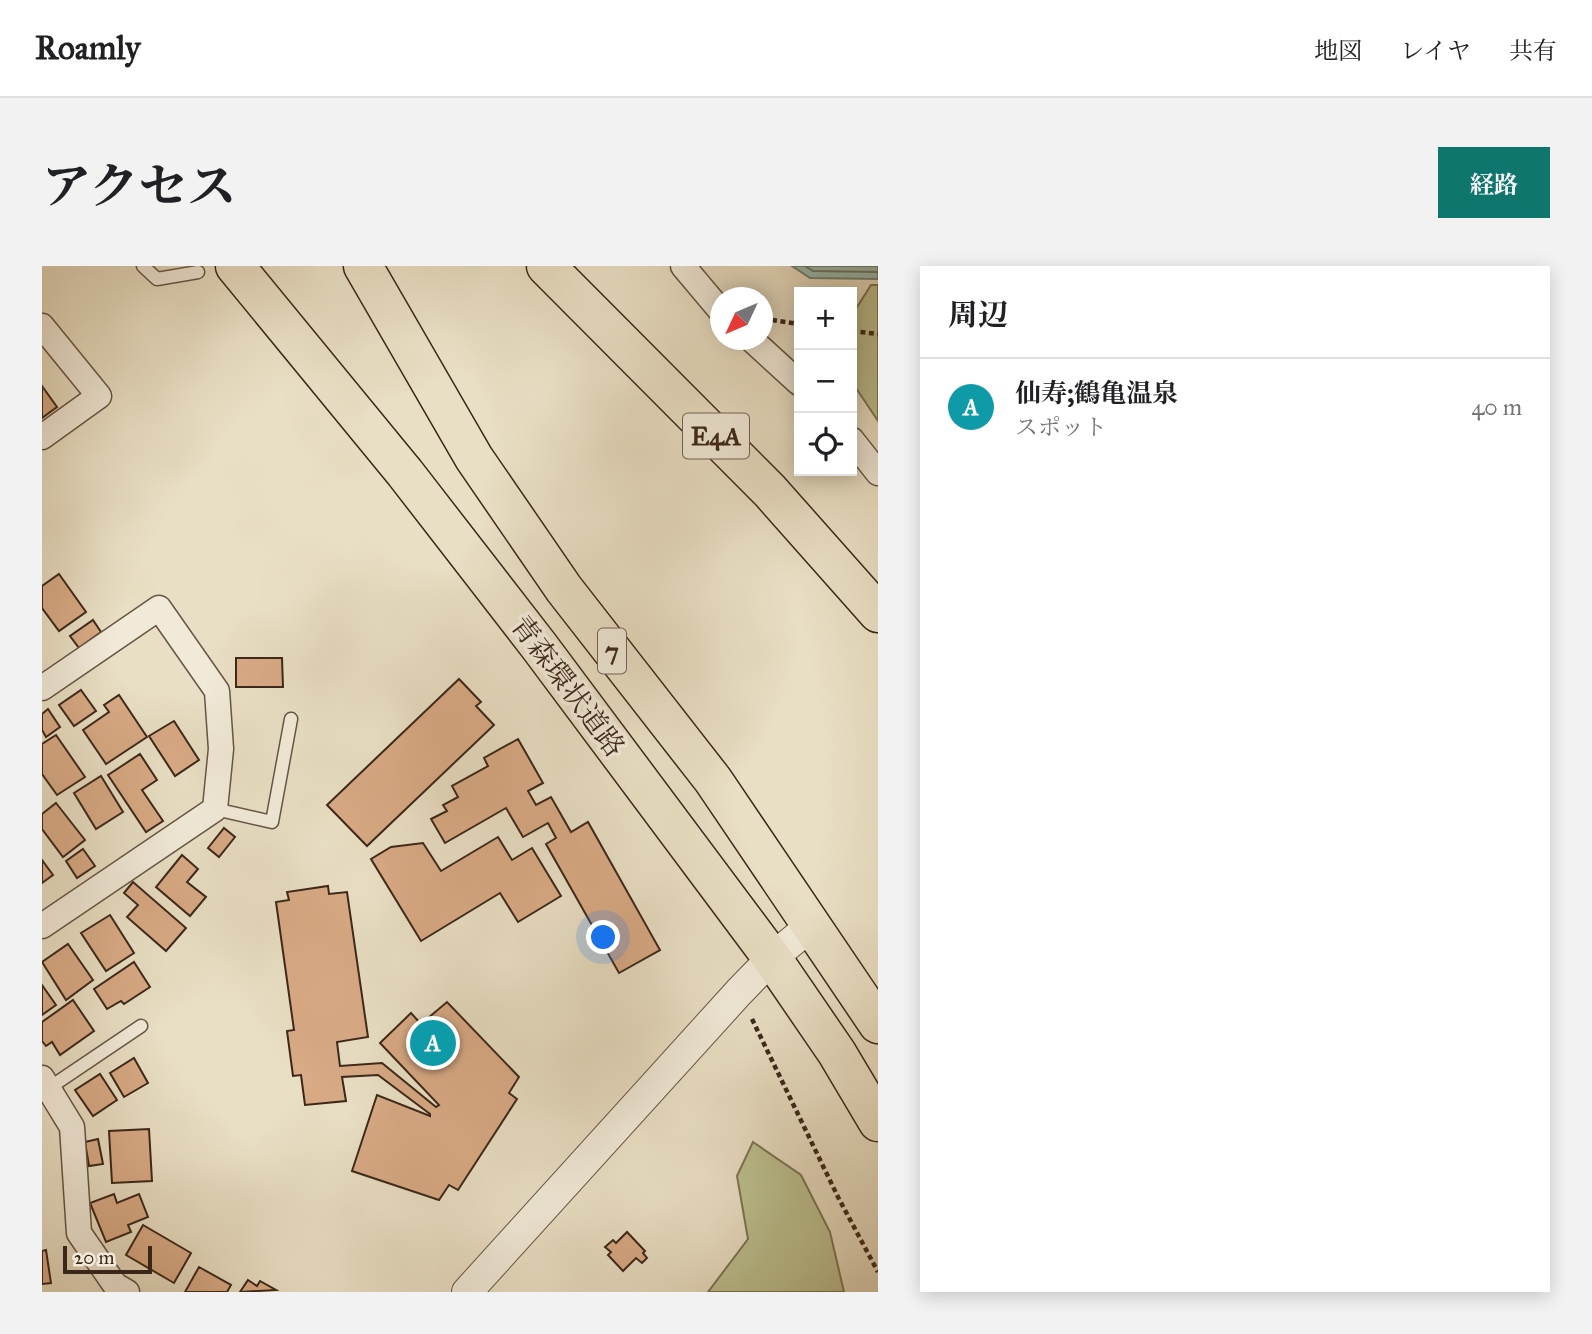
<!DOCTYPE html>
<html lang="ja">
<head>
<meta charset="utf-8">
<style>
	body { margin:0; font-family:"IM FELL Great Primer","Noto Serif JP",serif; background:#f2f2f2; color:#202124 }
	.controls { position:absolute; right:21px; top:21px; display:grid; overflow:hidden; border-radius:0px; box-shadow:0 4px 18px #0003 }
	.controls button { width:63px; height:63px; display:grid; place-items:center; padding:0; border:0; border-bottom:2px solid #e0e0e0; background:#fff; color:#202124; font:35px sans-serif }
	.compass { position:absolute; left:668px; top:21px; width:63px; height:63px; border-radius:50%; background:#fff; box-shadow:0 4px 18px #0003; rotate:226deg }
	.scale { position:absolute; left:21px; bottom:18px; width:89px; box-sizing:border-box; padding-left:7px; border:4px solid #3b271a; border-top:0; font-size:19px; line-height:24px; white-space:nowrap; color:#3b271a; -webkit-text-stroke:5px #f1ead9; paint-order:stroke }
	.you { position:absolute; left:562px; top:672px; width:24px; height:24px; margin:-18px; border:5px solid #fff; border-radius:50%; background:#1a73e8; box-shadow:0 0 0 10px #1a73e833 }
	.badge { display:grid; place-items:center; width:46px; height:46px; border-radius:50%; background:#0f766e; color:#fff; font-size:23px; font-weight:700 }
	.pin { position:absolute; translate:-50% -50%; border:4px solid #fff; box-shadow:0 2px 7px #0006 }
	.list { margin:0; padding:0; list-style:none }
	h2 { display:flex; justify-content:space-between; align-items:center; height:91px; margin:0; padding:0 28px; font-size:30px }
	h2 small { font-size:23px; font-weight:400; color:#757577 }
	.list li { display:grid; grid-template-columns:46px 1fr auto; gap:21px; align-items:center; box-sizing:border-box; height:98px; padding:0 28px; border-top:2px solid #e0e0e0 }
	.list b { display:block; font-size:26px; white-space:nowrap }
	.list p { margin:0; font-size:23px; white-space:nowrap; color:#757577 }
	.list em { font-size:23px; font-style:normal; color:#757577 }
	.icon { flex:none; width:38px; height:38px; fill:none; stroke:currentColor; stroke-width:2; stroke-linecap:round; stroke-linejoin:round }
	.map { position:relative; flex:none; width:836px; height:1026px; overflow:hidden; border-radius:0px }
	header { display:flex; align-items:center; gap:42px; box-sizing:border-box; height:98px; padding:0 35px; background:#fff; border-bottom:2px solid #e0e0e0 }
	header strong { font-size:33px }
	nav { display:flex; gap:38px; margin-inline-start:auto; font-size:24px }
	.intro { display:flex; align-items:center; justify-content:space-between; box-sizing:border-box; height:168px; padding:0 42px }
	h1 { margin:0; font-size:49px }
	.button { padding:18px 32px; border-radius:0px; background:#0f766e; color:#fff; font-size:24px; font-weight:700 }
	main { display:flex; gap:42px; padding:0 42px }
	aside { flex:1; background:#fff; border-radius:0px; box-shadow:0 4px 18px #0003 }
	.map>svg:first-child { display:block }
	.green { fill:#bcc090; stroke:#7c7455; stroke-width:2 }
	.water { fill:#97bdb2; stroke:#728175; stroke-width:2 }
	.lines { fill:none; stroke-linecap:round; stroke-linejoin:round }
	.shore { stroke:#697266; stroke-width:2 }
	.building { fill:#d8aa85; stroke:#3b271a; stroke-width:2 }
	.service-casing { stroke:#654; stroke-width:15 }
	.minor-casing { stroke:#654; stroke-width:27 }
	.tertiary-casing { stroke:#654; stroke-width:32 }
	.trunk-casing { stroke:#3b271a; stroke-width:41 }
	.motorway-casing { stroke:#3b271a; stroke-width:41 }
	.path { stroke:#3b271a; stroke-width:4.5; stroke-dasharray:5 3.5; stroke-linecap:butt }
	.service { stroke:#f1ead9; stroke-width:12 }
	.minor { stroke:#f1ead9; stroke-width:24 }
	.tertiary { stroke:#f1ead9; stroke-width:30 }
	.trunk { stroke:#e9dfc4; stroke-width:38 }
	.motorway { stroke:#e9dfc4; stroke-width:38 }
	.labels { text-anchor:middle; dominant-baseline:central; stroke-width:7; stroke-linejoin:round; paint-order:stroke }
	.shield { fill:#f1ead9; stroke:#726253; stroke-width:2 }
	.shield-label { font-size:26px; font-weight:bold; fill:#3b271a }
	.street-label { font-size:28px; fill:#3b271a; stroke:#f1ead9 }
</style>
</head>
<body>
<header>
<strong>Roamly</strong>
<nav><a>地図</a><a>レイヤ</a><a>共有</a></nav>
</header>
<div class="intro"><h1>アクセス</h1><a class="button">経路</a></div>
<main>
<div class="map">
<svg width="836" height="1026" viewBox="0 0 836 1026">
	<rect width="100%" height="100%" fill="#e9dfc4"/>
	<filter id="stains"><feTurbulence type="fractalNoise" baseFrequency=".00286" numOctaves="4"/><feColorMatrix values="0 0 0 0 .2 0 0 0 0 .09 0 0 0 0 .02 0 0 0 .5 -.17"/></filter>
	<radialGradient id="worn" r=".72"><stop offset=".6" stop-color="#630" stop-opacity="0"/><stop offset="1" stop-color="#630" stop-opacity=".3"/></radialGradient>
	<g class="green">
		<path d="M829,19H836V155L810,116V49Z"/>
		<path d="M711,876L759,909L788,966L802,1026H666L706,973L695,910Z"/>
	</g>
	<path class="water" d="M750,0H836V13L768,12Z"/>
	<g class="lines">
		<path class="shore" d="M763,0L771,5L836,6"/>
	</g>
	<g class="building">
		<path d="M0,120L15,141L0,152Z"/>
		<path d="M17,308L44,346L17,365L0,342V320Z"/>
		<path d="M51,354L59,366L37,382L28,370Z"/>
		<path d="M194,392H240L241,421H194Z"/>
		<path d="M417,413L439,436L434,440L452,459L325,580L285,539Z"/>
		<path d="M39,424L54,445L32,460L17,439Z"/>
		<path d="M77,429L105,471L64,498L41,464L67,446L62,439Z"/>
		<path d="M6,443L18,461L4,471L0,464V448Z"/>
		<path d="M132,455L157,494L133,510L107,470Z"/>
		<path d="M14,469L43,511L15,529L0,508V478Z"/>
		<path d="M476,473L501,517L486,525L494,539L509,531L529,566L546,556L618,684L577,707L504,578L514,572L506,557L481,571L464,542L403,577L389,553L405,545L401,539L416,531L410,520L446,500L442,492Z"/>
		<path d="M98,488L115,514L100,524L121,555L104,566L66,509Z"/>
		<path d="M59,510L81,546L54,563L32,527Z"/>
		<path d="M14,537L43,574L21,591L0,563V548Z"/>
		<path d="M182,562L193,571L177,591L166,582Z"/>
		<path d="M456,571L470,594L490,582L519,630L476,656L458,627L379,675L329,593L349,581L381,577L399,605Z"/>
		<path d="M41,583L53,600L35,612L24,595Z"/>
		<path d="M140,589L156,603L145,616L164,631L148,650L114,621Z"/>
		<path d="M0,594L11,609L0,617Z"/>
		<path d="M91,616L144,662L124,685L85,651L96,639L82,627Z"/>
		<path d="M286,620L287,628L305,626L326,771L295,776L298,800L340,797L394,841L397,839L338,777L369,747L379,758L405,736L477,811L467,827L475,833L416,924L407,919L397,934L310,905L335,829L388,850V848L336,809L300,811L304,835L263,839L259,809L251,810L245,765L252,764L234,636L247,634L245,626Z"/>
		<path d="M68,649L92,687L64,705L39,667Z"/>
		<path d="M26,678L51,714L24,734L0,696Z"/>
		<path d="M92,696L108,721L82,738L79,735L65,743L52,723Z"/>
		<path d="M0,719L14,739L0,749Z"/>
		<path d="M31,734L52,765L18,789L10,776L4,780L0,775V756Z"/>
		<path d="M92,792L106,817L82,831L68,807Z"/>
		<path d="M58,808L75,834L51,850L33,824Z"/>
		<path d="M107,863L110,915L70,917L67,865Z"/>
		<path d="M56,873L61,898L47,900L43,876Z"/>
		<path d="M72,928L75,937L97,928L106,951L86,959L89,966L64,976L48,937Z"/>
		<path d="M101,959L149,987L132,1017L84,989Z"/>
		<path d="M585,966L603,985L601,987L605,992L600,997L594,992L581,1005L566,989L569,986L563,981L571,974L574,977Z"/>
		<path d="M4,984L9,1017L0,1018V985Z"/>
		<path d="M157,1001L189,1019L185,1026H143Z"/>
		<path d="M206,1014L215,1020L218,1015L234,1024L198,1026Z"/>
	</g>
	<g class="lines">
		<g class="service-casing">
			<g id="service">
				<path d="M101,0L115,13L156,6"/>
				<path d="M173,543L230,556L249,453"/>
				<path d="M7,822L99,760"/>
			</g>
		</g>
		<g class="minor-casing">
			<g id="minor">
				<path d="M641,0L678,44"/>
				<path d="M0,60L57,130L0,171"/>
				<path d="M710,74L757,117"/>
				<path d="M810,174L836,207"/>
				<path d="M0,422L117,342L175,425L179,483L173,543L0,660"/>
				<path d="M0,812L30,861L37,967L73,1019L85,1026"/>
			</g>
		</g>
		<g class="tertiary-casing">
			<path id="tertiary" d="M425,1026L697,726L730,692L771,658"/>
		</g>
		<g class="trunk-casing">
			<g id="trunk">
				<path d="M193,0L363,207L497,380L730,692L795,787L836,856"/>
				<path d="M321,0L432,192L522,323L671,514L836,758"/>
			</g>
		</g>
		<g class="motorway-casing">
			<path id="motorway" d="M504,0L728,225L836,347"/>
		</g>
		<g class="path">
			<path d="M730,54L757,58"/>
			<path d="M810,65L836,68"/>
			<path d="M710,753L796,931L836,1006"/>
		</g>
		<use href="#service" class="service"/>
		<use href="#minor" class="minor"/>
		<use href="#tertiary" class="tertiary"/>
		<use href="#trunk" class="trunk"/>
		<use href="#motorway" class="motorway"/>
	</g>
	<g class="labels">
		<g class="shield">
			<rect x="641" y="147.5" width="66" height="45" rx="5"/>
			<rect x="556" y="362.5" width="28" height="45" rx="5"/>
		</g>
		<g class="shield-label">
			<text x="674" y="170">E4A</text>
			<text x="570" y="385">7</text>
		</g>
		<g class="street-label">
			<text transform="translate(526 420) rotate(53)">青森環状道路</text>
		</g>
	</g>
	<rect width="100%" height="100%" filter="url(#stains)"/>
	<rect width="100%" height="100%" fill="url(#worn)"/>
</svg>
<div class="controls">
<button>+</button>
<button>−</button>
<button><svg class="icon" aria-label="locate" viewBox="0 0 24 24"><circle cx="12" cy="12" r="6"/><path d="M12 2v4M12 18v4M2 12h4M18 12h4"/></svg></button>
</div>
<svg class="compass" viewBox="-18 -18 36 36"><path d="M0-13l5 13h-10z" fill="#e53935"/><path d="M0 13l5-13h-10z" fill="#757577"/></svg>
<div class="scale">20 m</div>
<div class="you"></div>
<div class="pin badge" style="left:391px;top:777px;background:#0f9aa8">A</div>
</div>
<aside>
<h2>周辺<small></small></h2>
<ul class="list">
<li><span class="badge" style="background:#0f9aa8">A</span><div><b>仙寿;鶴亀温泉</b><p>スポット</p></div><em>40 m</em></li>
</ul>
</aside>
</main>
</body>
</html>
